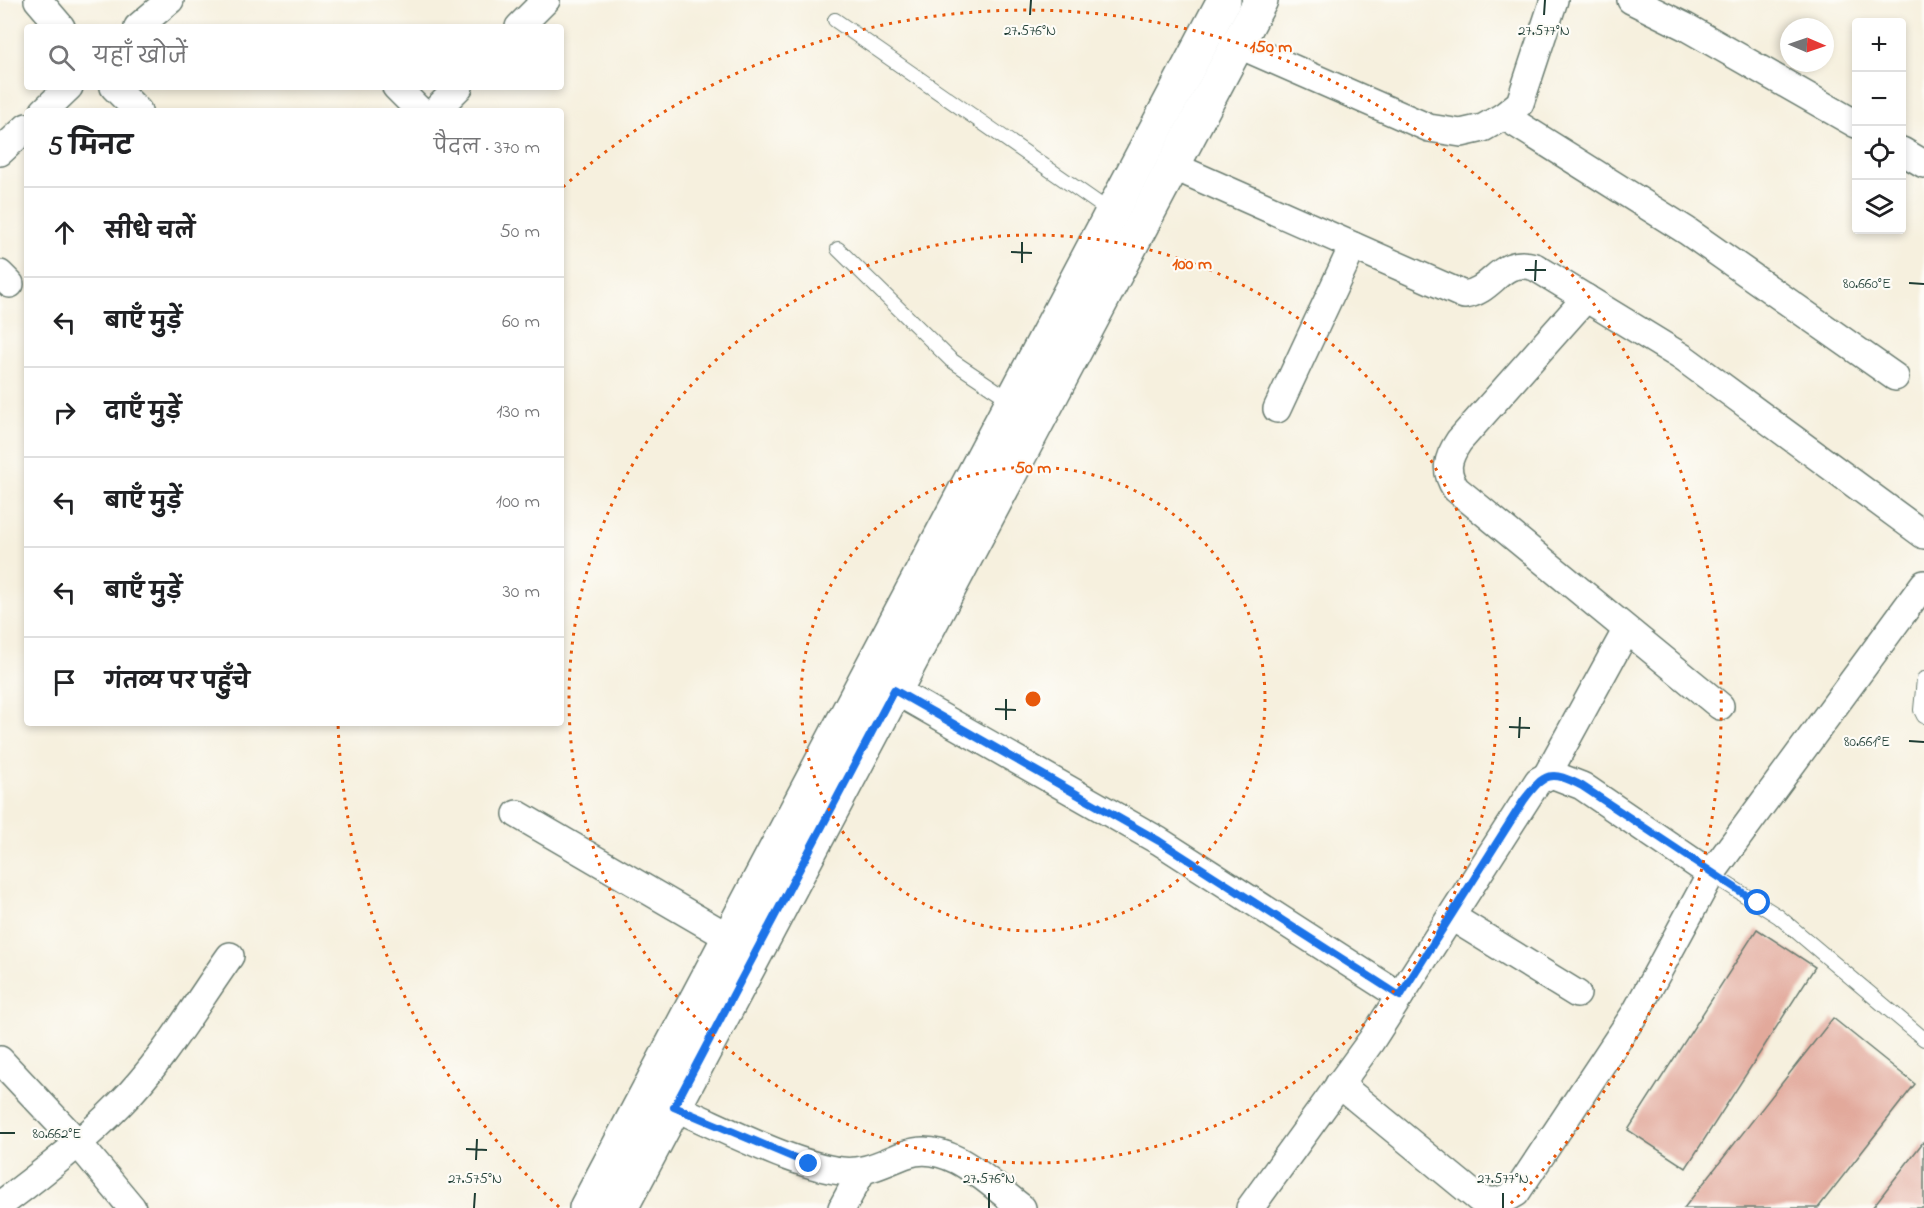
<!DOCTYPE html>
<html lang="hi">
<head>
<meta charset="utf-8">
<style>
	body { margin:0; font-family:"Indie Flower","Playpen Sans Deva",sans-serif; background:#f6f6f6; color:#202124 }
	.controls { position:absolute; right:18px; top:18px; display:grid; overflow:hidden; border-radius:6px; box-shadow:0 3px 9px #0003 }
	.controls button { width:54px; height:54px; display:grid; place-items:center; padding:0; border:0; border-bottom:2px solid #e0e0e0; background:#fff; color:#202124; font:30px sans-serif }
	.compass { position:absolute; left:1780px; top:18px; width:54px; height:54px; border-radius:50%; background:#fff; box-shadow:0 3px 9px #0003; rotate:92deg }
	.stop { position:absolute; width:18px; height:18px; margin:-14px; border:4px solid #1a73e8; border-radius:50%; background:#fff }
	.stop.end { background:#1a73e8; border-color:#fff; box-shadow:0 2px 6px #0008 }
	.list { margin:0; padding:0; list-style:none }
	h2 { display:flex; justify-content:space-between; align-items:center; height:78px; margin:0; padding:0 24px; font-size:26px }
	h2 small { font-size:20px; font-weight:400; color:#757577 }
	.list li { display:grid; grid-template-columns:39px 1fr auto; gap:18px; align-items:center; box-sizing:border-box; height:90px; padding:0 24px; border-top:2px solid #e0e0e0 }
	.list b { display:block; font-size:22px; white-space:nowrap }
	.list em { font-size:20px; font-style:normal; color:#757577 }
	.icon { flex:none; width:33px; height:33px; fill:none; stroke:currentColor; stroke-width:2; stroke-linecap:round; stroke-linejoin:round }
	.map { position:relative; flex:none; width:1924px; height:1208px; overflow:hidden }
	.search { position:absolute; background:#fff; box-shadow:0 3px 9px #0003; left:24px; top:24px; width:540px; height:66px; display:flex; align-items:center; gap:15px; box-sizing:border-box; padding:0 21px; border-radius:6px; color:#757577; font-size:22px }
	.panel { position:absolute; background:#fff; box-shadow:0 3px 9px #0003; left:24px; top:108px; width:540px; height:618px; border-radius:6px }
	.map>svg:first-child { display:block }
	.building { fill:#e2a99b }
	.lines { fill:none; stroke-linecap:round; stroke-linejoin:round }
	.lane-casing { stroke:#6a7c70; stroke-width:16 }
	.street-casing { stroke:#6a7c70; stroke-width:30 }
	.secondary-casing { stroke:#6a7c70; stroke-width:36 }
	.lane { stroke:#fff; stroke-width:14 }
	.street { stroke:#fff; stroke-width:27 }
	.secondary { stroke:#fff; stroke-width:33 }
	.route { stroke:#1a73e8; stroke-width:8 }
	.ticks { fill:none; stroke:#1f3d34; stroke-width:2 }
	.ring { fill:none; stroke:#e8590c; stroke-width:3; stroke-dasharray:3 6 }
	.ticks-label { font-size:15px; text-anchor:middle; fill:#1f3d34; stroke:#fdfcf7; stroke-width:4.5; stroke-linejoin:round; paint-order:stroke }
	.centre { fill:#e8590c; stroke:#fdfcf7; stroke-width:3 }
	.ring-label { font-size:18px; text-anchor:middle; font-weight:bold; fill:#e8590c; stroke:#fdfcf7; stroke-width:4.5; stroke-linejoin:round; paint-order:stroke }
</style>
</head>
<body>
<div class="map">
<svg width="1924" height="1208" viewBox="0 0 1924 1208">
	<rect width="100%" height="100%" fill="#fdfcf7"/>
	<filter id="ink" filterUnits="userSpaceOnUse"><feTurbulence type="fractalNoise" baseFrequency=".0167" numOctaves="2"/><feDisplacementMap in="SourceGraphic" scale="12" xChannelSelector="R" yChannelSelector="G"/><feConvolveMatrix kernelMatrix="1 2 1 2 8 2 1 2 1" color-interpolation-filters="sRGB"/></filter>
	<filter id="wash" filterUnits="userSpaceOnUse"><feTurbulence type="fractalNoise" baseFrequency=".008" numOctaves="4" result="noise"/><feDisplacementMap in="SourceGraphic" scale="24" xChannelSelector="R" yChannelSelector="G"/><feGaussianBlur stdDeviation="1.35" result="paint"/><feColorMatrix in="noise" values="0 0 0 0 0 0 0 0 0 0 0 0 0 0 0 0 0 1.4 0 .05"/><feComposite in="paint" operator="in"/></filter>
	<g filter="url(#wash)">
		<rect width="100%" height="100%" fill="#f6f0de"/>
		<g id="blocks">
			<g class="building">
				<path d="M1757,929L1815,967L1686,1168L1628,1130Z"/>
				<path d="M1833,1018L1915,1084L1818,1208H1684Z"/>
				<path d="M1924,1141V1208H1872Z"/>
			</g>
		</g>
	</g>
	<g filter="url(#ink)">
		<use href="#blocks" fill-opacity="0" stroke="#6a7c70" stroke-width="1.5"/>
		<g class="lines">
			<g class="lane-casing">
				<g id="lane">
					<path d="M835,20L1112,213"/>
					<path d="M838,249L951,360L1012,401"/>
					<path d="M1924,679L1921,710L1924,716"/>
					<path d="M1711,874L1778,916L1924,1039"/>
				</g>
			</g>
			<g class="street-casing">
				<g id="street">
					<path d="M38,0L61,27"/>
					<path d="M1631,0L1686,27L1856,124"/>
					<path d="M138,27L170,0"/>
					<path d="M519,27L546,0"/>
					<path d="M1237,44L1429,128L1461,133L1483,128L1504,116L1520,103L1554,0"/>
					<path d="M114,87L138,111"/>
					<path d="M396,87L420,111"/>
					<path d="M44,111L69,87"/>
					<path d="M435,111L459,87"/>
					<path d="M1504,116L1687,231L1895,377"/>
					<path d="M1902,151L1924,164"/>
					<path d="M0,152L27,127"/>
					<path d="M1173,166L1464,295C1495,291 1499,256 1535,267L1682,357L1924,535"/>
					<path d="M0,274L10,284"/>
					<path d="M1586,298L1459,441C1447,459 1444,471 1456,489L1720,706"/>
					<path d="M1277,409L1353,246"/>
					<path d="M894,690L1159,841L1400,996"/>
					<path d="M1546,777L1626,631"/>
					<path d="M517,814L730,938"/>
					<path d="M1452,917L1577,994"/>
					<path d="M0,1060L78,1143L132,1208"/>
					<path d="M1339,1084L1479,1199C1494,1203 1503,1201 1516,1193L1636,1012L1711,874L1924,584"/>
					<path d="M674,1107C721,1127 792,1165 841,1171C866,1174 884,1162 907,1154C949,1139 991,1185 1022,1208"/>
					<path d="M0,1205C42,1174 84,1141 120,1104C163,1061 195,1005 230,956"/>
					<path d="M842,1208L862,1171"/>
					<path d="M1250,1208L1371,1041L1538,781L1551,774L1582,786L1711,874"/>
				</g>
			</g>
			<g class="secondary-casing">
				<g id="secondary">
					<path d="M586,1208L1224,0"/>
					<path d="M621,1208L1261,0"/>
				</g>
			</g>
			<use href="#lane" class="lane"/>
			<use href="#street" class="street"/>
			<use href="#secondary" class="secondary"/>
		</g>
	</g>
	<g class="lines" filter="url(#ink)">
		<path class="route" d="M809,1164L674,1107L894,690L1159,841L1400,996L1524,800C1545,772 1551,770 1582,786L1758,903"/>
	</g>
	<path class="ticks" d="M1030,15L1031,0M1544,15L1545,0M1011,252L1032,253M1022,263V242M1525,270H1546M1535,281L1536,260M1909,283L1924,284M995,709L1016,710M1006,720V699M1509,727L1530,728M1519,738L1520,717M1909,741L1924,742M0,1133H15M466,1149L487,1150M476,1160L477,1139M474,1208L475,1193M989,1208V1193M1503,1208V1193"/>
	<g class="ring">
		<circle cx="1033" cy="699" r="232"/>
		<circle cx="1033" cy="699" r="464"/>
		<path d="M559 1207A695 695 0 0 1 338 723M563 187A695 695 0 0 1 1507 1207"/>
	</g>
	<g class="ticks-label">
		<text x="1030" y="35">27.576°N</text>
		<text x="1544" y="35">27.577°N</text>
		<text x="1867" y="288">80.660°E</text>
		<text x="1867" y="746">80.661°E</text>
		<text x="57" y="1138">80.662°E</text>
		<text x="475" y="1183">27.575°N</text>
		<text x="989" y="1183">27.576°N</text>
		<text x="1503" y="1183">27.577°N</text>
	</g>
	<circle cx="1033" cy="699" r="9" class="centre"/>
	<g class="ring-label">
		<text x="1271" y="52">150 m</text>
		<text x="1192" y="269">100 m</text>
		<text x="1033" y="473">50 m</text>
	</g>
</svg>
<div class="controls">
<button>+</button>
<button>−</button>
<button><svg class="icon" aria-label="locate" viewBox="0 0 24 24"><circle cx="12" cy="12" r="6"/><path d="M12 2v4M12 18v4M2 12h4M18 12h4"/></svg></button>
<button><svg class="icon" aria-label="layers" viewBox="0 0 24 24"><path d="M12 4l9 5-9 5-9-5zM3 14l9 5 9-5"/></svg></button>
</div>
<svg class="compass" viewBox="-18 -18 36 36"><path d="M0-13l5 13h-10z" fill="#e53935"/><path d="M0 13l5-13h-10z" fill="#757577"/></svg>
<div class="stop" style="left:1758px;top:903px"></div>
<div class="stop end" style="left:809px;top:1164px"></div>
<div class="search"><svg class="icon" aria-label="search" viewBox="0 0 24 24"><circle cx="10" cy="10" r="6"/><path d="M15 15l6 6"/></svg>यहाँ खोजें</div>
<section class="panel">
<h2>5 मिनट<small>पैदल · 370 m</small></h2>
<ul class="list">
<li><svg class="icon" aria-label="ahead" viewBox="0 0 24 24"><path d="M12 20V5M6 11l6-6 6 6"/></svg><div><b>सीधे चलें</b></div><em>50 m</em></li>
<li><svg class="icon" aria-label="left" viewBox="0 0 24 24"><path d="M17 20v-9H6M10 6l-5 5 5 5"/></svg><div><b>बाएँ मुड़ें</b></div><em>60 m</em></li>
<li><svg class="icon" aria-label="right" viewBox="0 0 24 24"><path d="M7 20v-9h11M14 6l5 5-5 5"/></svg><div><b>दाएँ मुड़ें</b></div><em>130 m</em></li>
<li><svg class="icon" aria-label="left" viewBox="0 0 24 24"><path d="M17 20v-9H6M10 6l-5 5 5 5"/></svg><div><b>बाएँ मुड़ें</b></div><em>100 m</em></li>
<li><svg class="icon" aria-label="left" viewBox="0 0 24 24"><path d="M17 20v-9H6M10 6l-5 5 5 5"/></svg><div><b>बाएँ मुड़ें</b></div><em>30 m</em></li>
<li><svg class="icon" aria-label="arrive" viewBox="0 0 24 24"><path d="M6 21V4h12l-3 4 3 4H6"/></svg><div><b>गंतव्य पर पहुँचे</b></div></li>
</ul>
</section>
</div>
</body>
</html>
